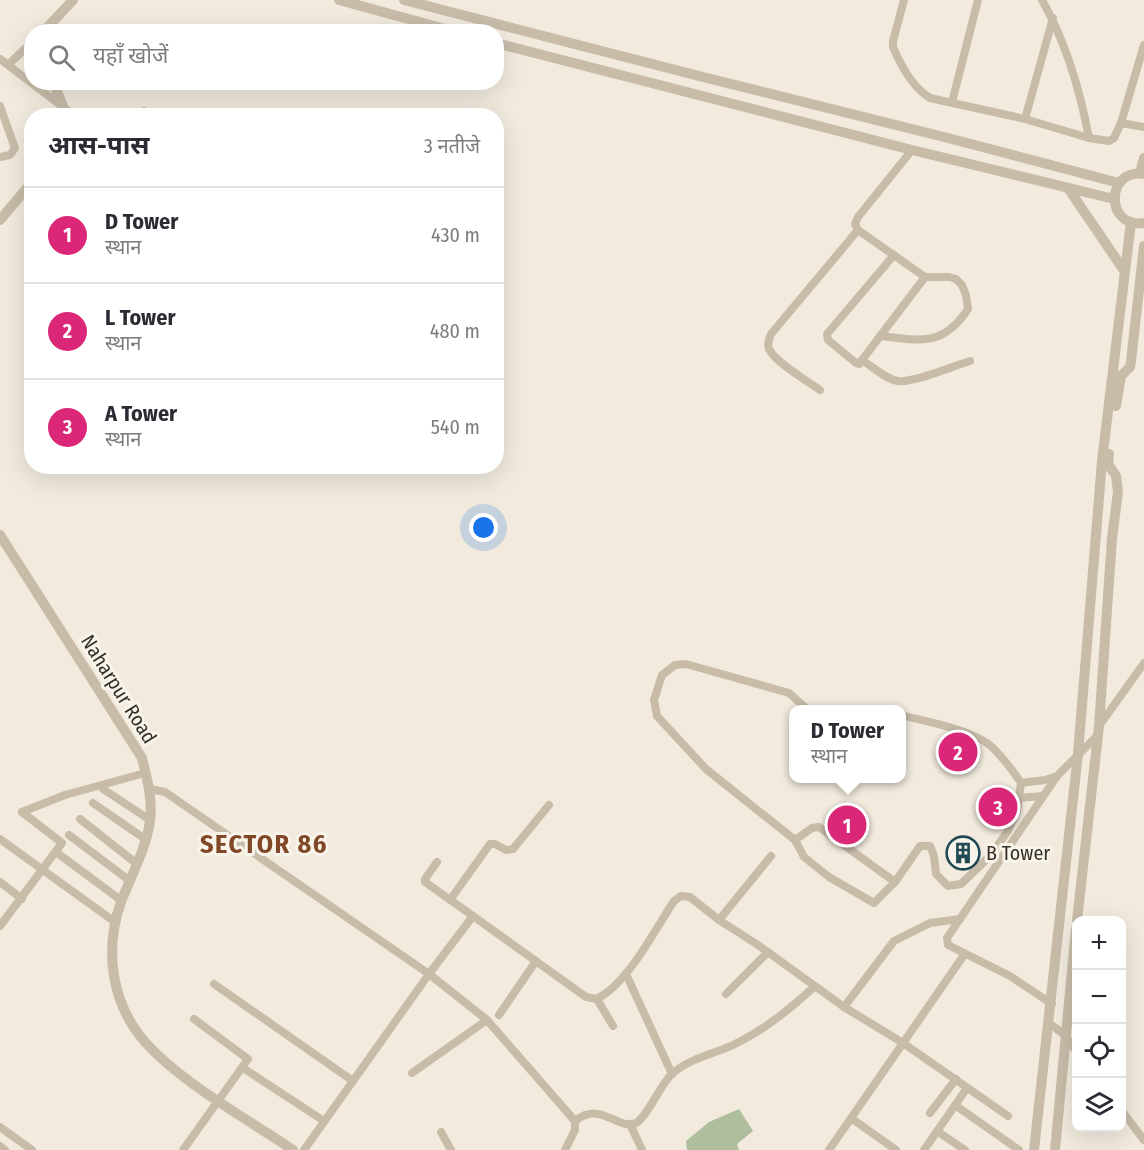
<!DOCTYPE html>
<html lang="hi">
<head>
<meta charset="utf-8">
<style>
	body { margin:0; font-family:"Fira Sans Condensed","Noto Sans Devanagari",sans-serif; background:#f2f2f3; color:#2b2b33 }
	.controls { position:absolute; right:18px; bottom:18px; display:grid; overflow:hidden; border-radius:12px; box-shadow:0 6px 24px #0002 }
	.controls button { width:54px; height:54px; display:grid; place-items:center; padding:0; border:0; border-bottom:2px solid #e1e1e2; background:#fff; color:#2b2b33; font:30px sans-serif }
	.you { position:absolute; left:484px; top:528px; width:21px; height:21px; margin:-15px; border:4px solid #fff; border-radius:50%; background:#1a73e8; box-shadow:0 0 0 9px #1a73e833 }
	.badge { display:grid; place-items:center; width:39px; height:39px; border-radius:50%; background:#db2777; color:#fff; font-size:20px; font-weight:700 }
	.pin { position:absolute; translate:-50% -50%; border:3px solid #fff; box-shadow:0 2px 6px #0006 }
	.popup { position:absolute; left:789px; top:705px; width:117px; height:78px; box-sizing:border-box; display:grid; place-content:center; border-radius:12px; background:#fff; filter:drop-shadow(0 2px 4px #0005); font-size:20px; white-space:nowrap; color:#7c7c81 }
	.popup b { font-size:22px; color:#2b2b33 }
	.popup::after { content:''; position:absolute; left:50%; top:100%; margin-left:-12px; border:12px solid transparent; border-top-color:#fff }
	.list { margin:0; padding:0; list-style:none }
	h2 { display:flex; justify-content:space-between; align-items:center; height:78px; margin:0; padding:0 24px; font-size:26px }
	h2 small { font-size:20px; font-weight:400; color:#7c7c81 }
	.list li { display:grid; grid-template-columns:39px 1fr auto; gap:18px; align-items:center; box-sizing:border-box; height:96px; padding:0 24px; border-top:2px solid #e1e1e2 }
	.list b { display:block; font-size:22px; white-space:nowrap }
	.list p { margin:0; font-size:20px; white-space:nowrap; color:#7c7c81 }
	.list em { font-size:20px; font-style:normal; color:#7c7c81 }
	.icon { flex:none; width:33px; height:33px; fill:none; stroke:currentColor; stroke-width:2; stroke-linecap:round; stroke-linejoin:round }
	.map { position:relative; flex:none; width:1144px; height:1150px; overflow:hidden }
	.search { position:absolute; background:#fff; box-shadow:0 6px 24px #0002; left:24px; top:24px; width:480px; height:66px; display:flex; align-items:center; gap:15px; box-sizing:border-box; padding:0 21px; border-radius:24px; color:#7c7c81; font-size:22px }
	.panel { position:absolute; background:#fff; box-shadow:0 6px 24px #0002; left:24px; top:108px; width:480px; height:366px; border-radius:24px }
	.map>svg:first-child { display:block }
	.green { fill:#afbf9e }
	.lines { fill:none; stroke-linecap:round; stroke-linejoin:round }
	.minor { stroke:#c8bca9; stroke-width:8 }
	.tertiary { stroke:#c8bca9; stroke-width:10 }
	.labels { text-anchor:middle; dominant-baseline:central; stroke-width:6; stroke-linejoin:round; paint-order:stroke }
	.street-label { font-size:20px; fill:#362f29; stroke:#f9f4e9 }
	.poi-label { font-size:20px; fill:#362f29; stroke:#f9f4e9; text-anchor:start }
	.district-label { font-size:26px; font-weight:bold; letter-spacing:1.5px; fill:#804827; stroke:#f9f4e9 }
</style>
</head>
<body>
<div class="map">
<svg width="1144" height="1150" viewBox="0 0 1144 1150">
	<rect width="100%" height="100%" fill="#f1eadd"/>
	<path class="green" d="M739,1109L753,1131L737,1144L739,1150H687L686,1141L709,1122Z"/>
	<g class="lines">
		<g class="minor">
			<path d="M904,0L893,41V47C901,66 912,87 930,98L1025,119L1089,138L1109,141L1114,138L1121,123L1144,45"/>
			<path d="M1042,0C1067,44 1080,90 1089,138"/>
			<path d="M0,59L75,116"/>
			<path d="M8,65L32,42"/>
			<path d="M952,102L978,0"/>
			<path d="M0,106L15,148L10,155L0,157"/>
			<path d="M139,116L144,111"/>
			<path d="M1025,119L1053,18"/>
			<path d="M1121,123L1144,127"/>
			<path d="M894,255L827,334L828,340L856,363L859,364L925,277"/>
			<path d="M880,336C920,340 942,348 968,309L966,295L962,285L956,279L949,277H925L858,230L855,224L858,217L912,150"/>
			<path d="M862,360C873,367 885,379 898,381C914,383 953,366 970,361"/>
			<path d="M820,390C807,381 775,362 769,349C767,344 769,339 771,334L858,230"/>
			<path d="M808,710L789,693L686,664L675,665L662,675L654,700L657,716L706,769L795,840L804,857L829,877L874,903L895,882L920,846H930L934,856L936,874L948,886L961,884L990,856L1008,831L1017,811L1021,783C1014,772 997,750 987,743C964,728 927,722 901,715"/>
			<path d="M1099,726L1144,663"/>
			<path d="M1021,783L1045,780L1057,776"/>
			<path d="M103,789L150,820"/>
			<path d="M150,789L165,792L429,974L487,1020L575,1121V1130L565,1150"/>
			<path d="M1019,798L1043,796"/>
			<path d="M93,803L145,839"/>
			<path d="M22,812L65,795L145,773"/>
			<path d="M80,819L137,864"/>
			<path d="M69,835L130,881"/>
			<path d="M0,839L115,922"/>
			<path d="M795,840L812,828L819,827L895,882"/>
			<path d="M56,852L122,901"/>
			<path d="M437,862L425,879V882L473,916"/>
			<path d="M0,882L22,899"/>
			<path d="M450,900L490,844H495L506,850L513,849L549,805"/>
			<path d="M960,919L930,923L894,941L844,1007L903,1043L1008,1116"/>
			<path d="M719,920L771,856"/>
			<path d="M0,926L62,843L22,812"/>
			<path d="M626,974L672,1074"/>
			<path d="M214,984L353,1081"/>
			<path d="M726,994L768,952"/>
			<path d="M597,999L613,1026"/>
			<path d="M1052,1004L1010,976L948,945L947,938L1057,776L1097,736"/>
			<path d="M499,1015L536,961"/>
			<path d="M1050,1024L1065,1035L1076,1051"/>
			<path d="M243,1068L324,1121"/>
			<path d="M412,1073L487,1020"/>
			<path d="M955,1105L1019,1150"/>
			<path d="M1122,1111L1144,1140"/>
			<path d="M930,1113L956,1079"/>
			<path d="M851,1118L896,1150"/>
			<path d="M575,1121C601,1100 618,1131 636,1123C647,1117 659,1087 671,1075C688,1058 716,1054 737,1043C767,1028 791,1008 815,986"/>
			<path d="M630,1124L642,1150"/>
			<path d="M0,1127L32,1150"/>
			<path d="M937,1131L965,1150"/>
			<path d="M441,1132L451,1150"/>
			<path d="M0,1146L5,1150"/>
			<path d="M183,1150L248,1059L194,1019"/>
			<path d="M304,1150L429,974L473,916L586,997L597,999C629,982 654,931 674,901L681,896L690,897L719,920L758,945L844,1007"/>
			<path d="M829,1150L964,955"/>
			<path d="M924,1150L967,1088"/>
		</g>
		<g class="tertiary">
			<path d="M339,0L456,32"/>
			<path d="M404,0L699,76L948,138L1119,183"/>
			<path d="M43,32L73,0"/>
			<path d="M496,43L912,150L1114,199"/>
			<path d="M53,82L63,106V116"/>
			<path d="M1140,173L1144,158"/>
			<path d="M1144,174C1105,168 1105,229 1144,223"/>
			<path d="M1068,188L1125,272"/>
			<path d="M0,220L32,182"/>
			<path d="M1116,406L1121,376L1130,367L1131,361L1144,246"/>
			<path d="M0,535L142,758C147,779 153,800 150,821C146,849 131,876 121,902C104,950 111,1004 146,1043C182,1083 247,1119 293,1150"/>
			<path d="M1077,920L1099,726L1112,538L1118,492L1116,476L1108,464L1109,454"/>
			<path d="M1034,1150L1078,754L1102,461L1131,222"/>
			<path d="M1055,1150L1076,929"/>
		</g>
	</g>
	<defs>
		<g id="building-ring" transform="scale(1.725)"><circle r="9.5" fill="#f9f4e9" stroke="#214a55" stroke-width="1.5"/><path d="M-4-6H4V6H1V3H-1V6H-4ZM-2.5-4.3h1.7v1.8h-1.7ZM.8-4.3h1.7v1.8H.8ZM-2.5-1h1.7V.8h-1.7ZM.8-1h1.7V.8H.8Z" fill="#214a55"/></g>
	</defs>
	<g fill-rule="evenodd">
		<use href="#building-ring" x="963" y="853"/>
	</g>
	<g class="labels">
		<g class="street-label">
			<text transform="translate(119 689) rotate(58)">Naharpur Road</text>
		</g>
		<g class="poi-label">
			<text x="986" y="853">B Tower</text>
		</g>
		<g class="district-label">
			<text x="264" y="844">SECTOR 86</text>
		</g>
	</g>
</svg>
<div class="controls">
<button>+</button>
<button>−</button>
<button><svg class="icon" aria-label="locate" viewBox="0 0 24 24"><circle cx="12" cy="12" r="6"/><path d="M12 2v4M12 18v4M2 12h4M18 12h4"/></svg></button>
<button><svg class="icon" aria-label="layers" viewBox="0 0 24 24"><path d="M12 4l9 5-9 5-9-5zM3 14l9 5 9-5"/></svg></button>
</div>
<div class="you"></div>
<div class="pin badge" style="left:847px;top:825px">1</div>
<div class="popup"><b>D Tower</b>स्थान</div>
<div class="pin badge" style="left:958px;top:752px">2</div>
<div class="pin badge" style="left:998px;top:807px">3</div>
<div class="search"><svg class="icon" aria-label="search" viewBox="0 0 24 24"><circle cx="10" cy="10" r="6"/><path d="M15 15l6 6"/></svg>यहाँ खोजें</div>
<section class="panel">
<h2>आस-पास<small>3 नतीजे</small></h2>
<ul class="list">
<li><span class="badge">1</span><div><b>D Tower</b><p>स्थान</p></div><em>430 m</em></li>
<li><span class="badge">2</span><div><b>L Tower</b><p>स्थान</p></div><em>480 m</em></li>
<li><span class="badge">3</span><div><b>A Tower</b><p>स्थान</p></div><em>540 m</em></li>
</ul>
</section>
</div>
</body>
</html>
